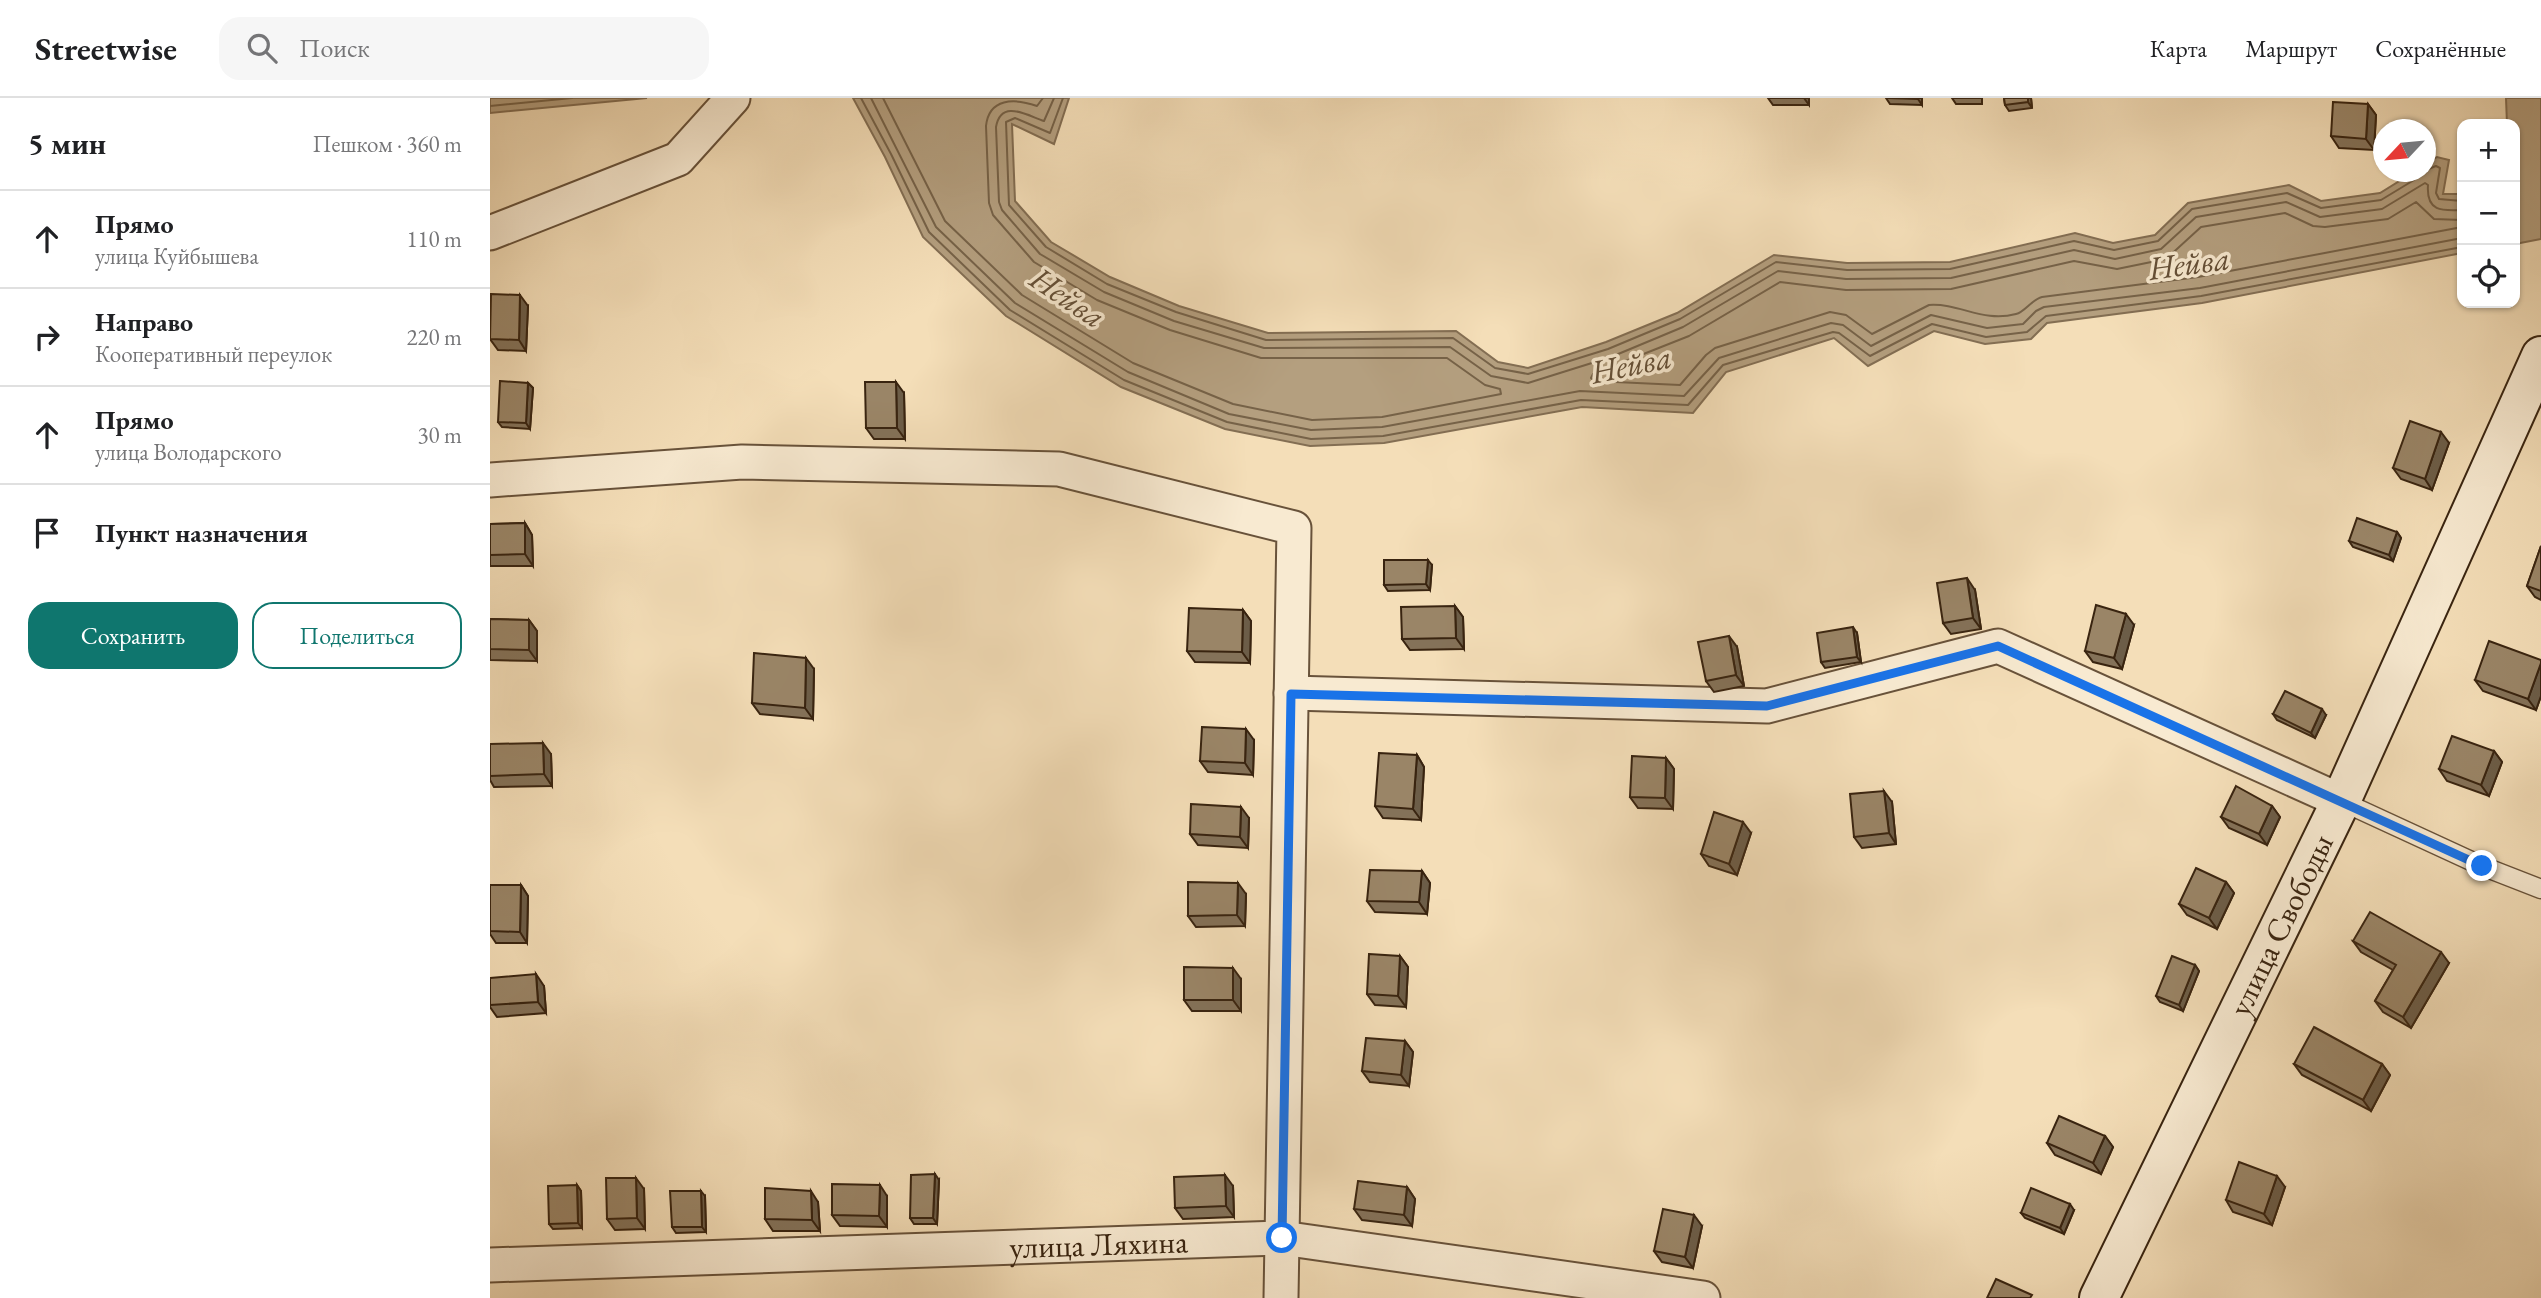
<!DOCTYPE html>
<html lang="ru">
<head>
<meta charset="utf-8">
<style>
	body { margin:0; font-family:"EB Garamond",serif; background:#f6f6f6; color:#202124 }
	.controls { position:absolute; right:21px; top:21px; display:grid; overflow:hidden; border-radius:14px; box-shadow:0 2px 5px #0004 }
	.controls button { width:63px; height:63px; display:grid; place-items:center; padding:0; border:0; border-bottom:2px solid #e0e0e0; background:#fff; color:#202124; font:35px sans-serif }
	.compass { position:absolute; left:1883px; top:21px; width:63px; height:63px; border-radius:50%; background:#fff; box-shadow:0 2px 5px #0004; rotate:244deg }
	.stop { position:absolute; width:21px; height:21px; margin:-16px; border:5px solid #1a73e8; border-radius:50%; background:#fff }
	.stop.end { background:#1a73e8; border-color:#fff; box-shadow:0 2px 7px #0008 }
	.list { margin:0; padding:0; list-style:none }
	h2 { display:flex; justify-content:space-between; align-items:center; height:91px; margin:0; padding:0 28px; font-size:30px }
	h2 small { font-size:23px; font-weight:400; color:#757577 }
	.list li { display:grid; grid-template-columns:46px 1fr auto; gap:21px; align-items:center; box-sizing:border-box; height:98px; padding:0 28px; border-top:2px solid #e0e0e0 }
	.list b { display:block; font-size:26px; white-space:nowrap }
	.list p { margin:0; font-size:23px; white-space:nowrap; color:#757577 }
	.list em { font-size:23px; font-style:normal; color:#757577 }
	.actions { display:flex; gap:14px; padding:21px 28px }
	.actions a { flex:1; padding:16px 0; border:2px solid #0f766e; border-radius:21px; text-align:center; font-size:24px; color:#0f766e }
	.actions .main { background:#0f766e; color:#fff }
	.icon { flex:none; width:38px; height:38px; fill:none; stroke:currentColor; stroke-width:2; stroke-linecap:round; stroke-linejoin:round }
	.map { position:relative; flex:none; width:2051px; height:1200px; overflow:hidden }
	header { display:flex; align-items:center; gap:42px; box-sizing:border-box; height:98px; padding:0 35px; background:#fff; border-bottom:2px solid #e0e0e0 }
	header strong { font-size:33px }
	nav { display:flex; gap:38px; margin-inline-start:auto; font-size:24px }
	.search { width:490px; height:63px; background:#f6f6f6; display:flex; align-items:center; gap:18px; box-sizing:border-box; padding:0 24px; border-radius:21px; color:#757577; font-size:26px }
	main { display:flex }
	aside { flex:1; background:#fff }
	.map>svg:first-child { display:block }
	.water { fill:#b49f7f; stroke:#836e53; stroke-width:2 }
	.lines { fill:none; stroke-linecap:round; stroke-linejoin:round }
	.shore { stroke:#766248; stroke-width:2 }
	.service-casing { stroke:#68523a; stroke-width:21 }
	.minor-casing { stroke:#68523a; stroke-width:37 }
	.secondary-casing { stroke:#392410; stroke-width:42 }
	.service { stroke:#f8ead1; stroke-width:18 }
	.minor { stroke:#f8ead1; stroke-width:33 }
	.secondary { stroke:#f8ead1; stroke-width:38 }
	.wall { fill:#847259; stroke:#392410; stroke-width:2 }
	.shaded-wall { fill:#6c5d48; stroke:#392410; stroke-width:2 }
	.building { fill:#9a8567; stroke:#392410; stroke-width:2 }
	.route { stroke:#1a73e8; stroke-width:9 }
	.labels { text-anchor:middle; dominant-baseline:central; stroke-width:7; stroke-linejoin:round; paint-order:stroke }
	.street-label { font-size:32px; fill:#392410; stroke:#f8ead1 }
	.water-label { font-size:33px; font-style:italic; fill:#644f37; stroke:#f8ead1 }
</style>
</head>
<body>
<header>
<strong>Streetwise</strong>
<div class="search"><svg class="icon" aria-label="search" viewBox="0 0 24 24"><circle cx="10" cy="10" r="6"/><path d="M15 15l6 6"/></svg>Поиск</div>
<nav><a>Карта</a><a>Маршрут</a><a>Сохранённые</a></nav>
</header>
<main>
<aside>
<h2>5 мин<small>Пешком · 360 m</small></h2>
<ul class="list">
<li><svg class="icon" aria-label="ahead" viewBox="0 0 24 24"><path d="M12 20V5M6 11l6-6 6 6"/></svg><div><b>Прямо</b><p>улица Куйбышева</p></div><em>110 m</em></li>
<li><svg class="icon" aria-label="right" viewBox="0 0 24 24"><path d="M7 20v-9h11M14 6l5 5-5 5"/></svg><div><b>Направо</b><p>Кооперативный переулок</p></div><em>220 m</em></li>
<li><svg class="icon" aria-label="ahead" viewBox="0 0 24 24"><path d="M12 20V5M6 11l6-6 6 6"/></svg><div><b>Прямо</b><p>улица Володарского</p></div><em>30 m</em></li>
<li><svg class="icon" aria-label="arrive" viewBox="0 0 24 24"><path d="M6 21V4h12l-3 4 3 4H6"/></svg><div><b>Пункт назначения</b></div></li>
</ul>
<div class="actions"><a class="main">Сохранить</a><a>Поделиться</a></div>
</aside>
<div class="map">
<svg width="2051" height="1200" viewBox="0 0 2051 1200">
	<rect width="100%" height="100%" fill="#f4deb8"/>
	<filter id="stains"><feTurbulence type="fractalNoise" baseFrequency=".00286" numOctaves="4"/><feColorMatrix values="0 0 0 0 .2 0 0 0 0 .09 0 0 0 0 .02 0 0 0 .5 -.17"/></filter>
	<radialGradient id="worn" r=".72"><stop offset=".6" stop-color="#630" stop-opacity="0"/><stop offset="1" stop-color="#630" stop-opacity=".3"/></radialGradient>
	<g class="water">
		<path d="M0,0H157L0,15Z"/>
		<path d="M363,0H579L564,46L522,26L525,103L561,144L620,179L689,208L778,235L966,233L1008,264L1038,270L1116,244L1187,215L1284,157L1357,165L1460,164L1585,135L1623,145L1665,137L1698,105L1799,87L1831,103L1890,95L1924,74H1936V66L1947,59L1959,62L1953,96H1972V155L1712,205L1557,225L1541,241L1495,246L1444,233L1378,268L1344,240L1236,274L1203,315L1092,309L894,345L820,348L735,331L631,289L516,218L433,139L395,59Z"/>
		<path d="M2016,0H2051V141L2025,146V26H2017Z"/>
	</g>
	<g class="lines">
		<g class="shore">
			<path d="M371,0L401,56L439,134L520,212L634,282L737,324L821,341L893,338L1091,302L1198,307L1233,267L1343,234L1349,235L1380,258L1442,226L1496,239L1537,234L1556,218L1711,198L1972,149"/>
			<path d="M381,0L446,129L525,205L638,274L739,316L821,332L892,329L1090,293L1194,298L1229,260L1341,225L1353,227L1381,248L1441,217L1497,230L1533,226L1546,213L1554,209L1710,190L1972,140"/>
			<path d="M393,0L455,123L532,197L643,265L743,306L822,322L892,319L1011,296L1010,291L995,287L957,260H771L680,232L607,202L544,164L503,117L499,105L496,28C499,0 524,0 547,8L553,0"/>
			<path d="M564,0L554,23C538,18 511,0 506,29L509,104L512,112L550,156L614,194L684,223L774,250L960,249L1001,278L1038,285L1121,259L1193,229L1288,173L1356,181L1461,180L1584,152L1625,161L1671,151L1706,119L1796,104L1830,119L1892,111L1935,85L1938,87C1936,114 1952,113 1972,112"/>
			<path d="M573,0L560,35L525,20L516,24L519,107L556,149L617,186L686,214L776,242L963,240L1005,270L1038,276L1118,251L1190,221L1286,164L1357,172L1460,171L1584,143L1624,152L1668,143L1702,111L1797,95L1831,110L1891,102L1924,82L1927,74"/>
			<path d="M0,8L82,0"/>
			<path d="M1936,72L1946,68L1950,70L1946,95L1949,101L1972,103"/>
			<path d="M1972,122L1944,121L1926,104L1898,121L1835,129L1823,128L1795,115L1711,129L1676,161L1627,171L1584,163L1461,191L1356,192L1290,184L1199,238L1103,276L1101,280L1104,283L1190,287L1216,257L1225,250L1340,214L1356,217L1382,236L1439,207C1470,205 1493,225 1526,216C1535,214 1541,202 1552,199L1708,179L1972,129"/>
		</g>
		<g class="service-casing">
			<path id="service" d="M1851,703L1992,768L2051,791"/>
		</g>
		<g class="minor-casing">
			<g id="minor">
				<path d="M0,135L188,61L243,0"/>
				<path d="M0,382L252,364L569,371L804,430L791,1200"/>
				<path d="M801,595L1277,608L1508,548L1851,703"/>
				<path id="s1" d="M0,1167L792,1140L1213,1200"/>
			</g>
		</g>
		<g class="secondary-casing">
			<g id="secondary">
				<path id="s2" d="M1609,1200L1851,703L2051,258"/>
			</g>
		</g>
		<use href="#service" class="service"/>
		<use href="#minor" class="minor"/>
		<use href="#secondary" class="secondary"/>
	</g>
	<g class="wall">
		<path d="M1278,0H1319V7H1283Z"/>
		<path d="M1396,0H1432V7L1400,6Z"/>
		<path d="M1462,0H1492V6H1466Z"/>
		<path d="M1514,0H1541L1542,10L1519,13L1515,7Z"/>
		<path d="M1878,6L1886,17L1884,52L1849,50L1841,38Z"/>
		<path d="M38,208L36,253L8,252L0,241Z"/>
		<path d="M38,285L43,290L40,331L12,329L8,324Z"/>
		<path d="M414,295L415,341H384L376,330Z"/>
		<path d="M1959,345L1942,392L1911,381L1903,370Z"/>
		<path d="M35,425L42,437L43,468H0V426Z"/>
		<path d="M1907,434L1911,440L1903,463L1863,449L1859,443Z"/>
		<path d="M2051,448V502L2045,499L2037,488Z"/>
		<path d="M942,467L940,492L898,493L894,487Z"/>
		<path d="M1485,492L1491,531L1461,536L1453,525Z"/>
		<path d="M965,508L973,519L974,551L920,552L912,541Z"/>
		<path d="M753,512L761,523L760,565L705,564L697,553Z"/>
		<path d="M0,521L39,522L47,533V563L0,562Z"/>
		<path d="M1644,527L1632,571L1603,564L1595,553Z"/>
		<path d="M1367,535L1371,564L1335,570L1331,564Z"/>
		<path d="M1247,549L1254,588L1224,594L1216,583Z"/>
		<path d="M2051,565V598L2046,612L1993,593L1985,582Z"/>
		<path d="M324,571L323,621L270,616L262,605Z"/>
		<path d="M1783,616L1836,617L1825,640L1787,622Z"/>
		<path d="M764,642L763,677L718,674L710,663Z"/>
		<path d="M0,646L61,656L62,688L4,689L0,682Z"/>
		<path d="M2004,653L2012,664L1999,698L1957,683L1949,671Z"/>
		<path d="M927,657L934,669L931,722L893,720L885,708Z"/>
		<path d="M1176,660L1184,671L1183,711L1148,710L1140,699Z"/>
		<path d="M1402,704L1406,746L1372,750L1364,739Z"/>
		<path d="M1782,708L1790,719L1777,747L1739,730L1731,719Z"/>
		<path d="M759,720L758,750L708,747L700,736Z"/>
		<path d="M1261,735L1247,777L1219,768L1211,756Z"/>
		<path d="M932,773L940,785L937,816L885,814L877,803Z"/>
		<path d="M1736,784L1744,795L1727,831L1697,817L1689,806Z"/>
		<path d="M0,787H31L38,798L37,845H6L0,836Z"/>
		<path d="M756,796L755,828L706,829L698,818Z"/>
		<path d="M1863,843L1959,865L1921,930L1893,914L1885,903L1903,872L1871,854Z"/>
		<path d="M910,858L918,869L916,909L885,907L877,896Z"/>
		<path d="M1705,867L1709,873L1693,913L1670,904L1666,898Z"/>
		<path d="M0,880L54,888L56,915L7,919L0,909Z"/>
		<path d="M751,881V913H702L694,902Z"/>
		<path d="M915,943L923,954L919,988L880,984L872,973Z"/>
		<path d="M1804,966H1892L1900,977L1881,1013L1812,977Z"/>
		<path d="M1615,1038L1623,1049L1611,1076L1565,1057L1557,1045Z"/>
		<path d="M449,1082L447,1126H424L420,1120Z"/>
		<path d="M87,1087L91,1093L92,1130L63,1131L59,1126Z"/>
		<path d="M743,1088L744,1119L693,1121L685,1110Z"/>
		<path d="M917,1089L925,1101L922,1128L872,1122L864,1111Z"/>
		<path d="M1795,1089L1782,1127L1743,1114L1736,1102Z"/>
		<path d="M154,1091L155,1131L125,1132L117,1121Z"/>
		<path d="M215,1098L216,1134L186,1135L182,1129Z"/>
		<path d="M397,1098V1129L350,1128L342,1117Z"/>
		<path d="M328,1104L330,1133H283L275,1121Z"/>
		<path d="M1584,1112L1574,1136L1535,1120L1531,1115Z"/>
		<path d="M1212,1128L1203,1170L1172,1164L1164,1153Z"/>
	</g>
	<g class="shaded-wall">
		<path d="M1314,0H1319V7Z"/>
		<path d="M1428,0H1432V7L1428,1Z"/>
		<path d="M1538,0H1541L1542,10L1538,4Z"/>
		<path d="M1878,6L1886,17L1884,52L1876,41Z"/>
		<path d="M30,197L38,208L36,253L29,242Z"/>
		<path d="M406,284L414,295L415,341L407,330Z"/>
		<path d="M38,285L43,290L40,331L36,325Z"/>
		<path d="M1951,334L1959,345L1942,392L1935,381Z"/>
		<path d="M35,425L42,437L43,468L35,456Z"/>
		<path d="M1907,434L1911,440L1903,463L1899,457Z"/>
		<path d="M938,462L942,467L940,492L936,486Z"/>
		<path d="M1477,480L1485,492L1491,531L1483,520Z"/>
		<path d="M965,508L973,519L974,551L966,540Z"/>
		<path d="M753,512L761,523L760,565L752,554Z"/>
		<path d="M1636,516L1644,527L1632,571L1624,560Z"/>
		<path d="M39,522L47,533V563L39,552Z"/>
		<path d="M1363,529L1367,535L1371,564L1367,559Z"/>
		<path d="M1239,538L1247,549L1254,588L1246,577Z"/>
		<path d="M316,560L324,571L323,621L315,610Z"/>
		<path d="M2051,565V598L2046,612L2038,601Z"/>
		<path d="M1832,611L1836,617L1825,640L1821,635Z"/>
		<path d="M756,631L764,642L763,677L755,665Z"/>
		<path d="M53,645L61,656L62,688L54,676Z"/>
		<path d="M2004,653L2012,664L1999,698L1991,687Z"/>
		<path d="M927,657L934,669L931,722L923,711Z"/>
		<path d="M1176,660L1184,671L1183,711L1175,700Z"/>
		<path d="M1394,693L1402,704L1406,746L1399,735Z"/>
		<path d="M1782,708L1790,719L1777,747L1769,736Z"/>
		<path d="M751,709L759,720L758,750L750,739Z"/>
		<path d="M1253,724L1261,735L1247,777L1239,766Z"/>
		<path d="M932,773L940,785L937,816L929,804Z"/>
		<path d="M1736,784L1744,795L1727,831L1719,820Z"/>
		<path d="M748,785L756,796L755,828L747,817Z"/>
		<path d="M31,787L38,798L37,845L30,834Z"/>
		<path d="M1951,854L1959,865L1921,930L1913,919Z"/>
		<path d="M910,858L918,869L916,909L908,898Z"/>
		<path d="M1705,867L1709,873L1693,913L1689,907Z"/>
		<path d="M743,870L751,881V913L743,902Z"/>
		<path d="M46,876L54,888L56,915L48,904Z"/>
		<path d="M915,943L923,954L919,988L911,977Z"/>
		<path d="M1892,966L1900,977L1881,1013L1873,1002Z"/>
		<path d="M1615,1038L1623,1049L1611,1076L1603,1065Z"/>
		<path d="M445,1076L449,1082L447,1126L443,1120Z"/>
		<path d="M735,1077L743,1088L744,1119L736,1108Z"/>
		<path d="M1787,1078L1795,1089L1782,1127L1774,1116Z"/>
		<path d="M146,1080L154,1091L155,1131L147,1120Z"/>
		<path d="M87,1087L91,1093L92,1130L88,1125Z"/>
		<path d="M390,1087L397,1098V1129L389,1118Z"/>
		<path d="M917,1089L925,1101L922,1128L914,1117Z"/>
		<path d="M211,1093L215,1098L216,1134L212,1129Z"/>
		<path d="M321,1093L328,1104L330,1133L322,1122Z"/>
		<path d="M1580,1106L1584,1112L1574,1136L1570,1130Z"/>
		<path d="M1204,1117L1212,1128L1203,1170L1195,1159Z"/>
	</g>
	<g class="building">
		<path d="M1396,0H1428V1Z"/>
		<path d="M1514,0H1538V4L1515,7Z"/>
		<path d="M1843,4L1878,6L1876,41L1841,38Z"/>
		<path d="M1,196L30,197L29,242L0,241Z"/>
		<path d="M10,283L38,285L36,325L8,324Z"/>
		<path d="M375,284H406L407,330H376Z"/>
		<path d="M1920,323L1951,334L1935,381L1903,370Z"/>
		<path d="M1867,420L1907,434L1899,457L1859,443Z"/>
		<path d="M35,425V456L0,457V426Z"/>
		<path d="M2051,448V493L2037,488Z"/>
		<path d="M894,462H938L936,486L894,487Z"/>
		<path d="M1477,480L1483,520L1453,525L1447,485Z"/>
		<path d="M1606,507L1636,516L1624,560L1595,553Z"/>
		<path d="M965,508L966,540L912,541L911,509Z"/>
		<path d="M699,510L753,512L752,554L697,553Z"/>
		<path d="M0,521L39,522V552L0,551Z"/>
		<path d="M1363,529L1367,559L1331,564L1327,535Z"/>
		<path d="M1239,538L1246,577L1216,583L1208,544Z"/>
		<path d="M1999,543L2051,562V565L2038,601L1985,582Z"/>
		<path d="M264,555L316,560L315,610L262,605Z"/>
		<path d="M1795,593L1832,611L1821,635L1783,616Z"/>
		<path d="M712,629L756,631L755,665L710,663Z"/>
		<path d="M1962,638L2004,653L1991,687L1949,671Z"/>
		<path d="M53,645L54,676L0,678V646Z"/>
		<path d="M889,655L927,657L923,711L885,708Z"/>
		<path d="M1142,658L1176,660L1175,700L1140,699Z"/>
		<path d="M1746,688L1782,708L1769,736L1731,719Z"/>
		<path d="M1394,693L1399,735L1364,739L1360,696Z"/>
		<path d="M701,706L751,709L750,739L700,736Z"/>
		<path d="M1224,714L1253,724L1239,766L1211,756Z"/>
		<path d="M1706,770L1736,784L1719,820L1689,806Z"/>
		<path d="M880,772L932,773L929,804L877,803Z"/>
		<path d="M698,784L748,785L747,817L698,818Z"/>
		<path d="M0,787H31L30,834L0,833Z"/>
		<path d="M1880,814L1951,854L1913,919L1885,903L1906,867L1863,843Z"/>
		<path d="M879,856L910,858L908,898L877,896Z"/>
		<path d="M1682,858L1705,867L1689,907L1666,898Z"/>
		<path d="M694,869L743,870V902H694Z"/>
		<path d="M46,876L48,904L0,907V880Z"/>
		<path d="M1824,929L1892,966L1873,1002L1804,966Z"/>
		<path d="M876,940L915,943L911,977L872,973Z"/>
		<path d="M1569,1018L1615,1038L1603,1065L1557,1045Z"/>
		<path d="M1749,1064L1787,1078L1774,1116L1736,1102Z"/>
		<path d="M445,1076L443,1120H420L421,1077Z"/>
		<path d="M735,1077L736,1108L685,1110L684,1079Z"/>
		<path d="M116,1080H146L147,1120L117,1121Z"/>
		<path d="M868,1083L917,1089L914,1117L864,1111Z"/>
		<path d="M342,1086L390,1087L389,1118L342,1117Z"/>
		<path d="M87,1087L88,1125L59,1126L58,1088Z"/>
		<path d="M275,1090L321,1093L322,1122L275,1121Z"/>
		<path d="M1541,1090L1580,1106L1570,1130L1531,1115Z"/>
		<path d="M180,1093H211L212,1129H182Z"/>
		<path d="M1173,1111L1204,1117L1195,1159L1164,1153Z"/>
		<path d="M1506,1181L1542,1197L1540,1200H1497Z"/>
	</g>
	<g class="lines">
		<path class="route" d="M792,1140L801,596L1277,608L1508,548L1992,768"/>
	</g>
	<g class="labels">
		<g class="street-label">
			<text stroke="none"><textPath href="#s2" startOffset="415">улица Свободы</textPath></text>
			<text stroke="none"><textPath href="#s1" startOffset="609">улица Ляхина</textPath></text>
		</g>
		<g class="water-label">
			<text transform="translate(1699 165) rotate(-8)">Нейва</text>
			<text transform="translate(578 199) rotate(34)">Нейва</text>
			<text transform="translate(1141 266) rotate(-12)">Нейва</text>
		</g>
	</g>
	<rect width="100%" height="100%" filter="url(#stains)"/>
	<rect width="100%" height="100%" fill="url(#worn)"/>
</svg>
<div class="controls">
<button>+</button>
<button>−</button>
<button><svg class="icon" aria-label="locate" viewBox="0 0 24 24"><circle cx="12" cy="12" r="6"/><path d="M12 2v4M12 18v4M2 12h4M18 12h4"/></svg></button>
</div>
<svg class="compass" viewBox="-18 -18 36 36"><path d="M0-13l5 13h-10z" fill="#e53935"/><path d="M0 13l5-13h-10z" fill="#757577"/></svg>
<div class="stop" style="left:792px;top:1140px"></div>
<div class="stop end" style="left:1992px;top:768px"></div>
</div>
</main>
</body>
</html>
